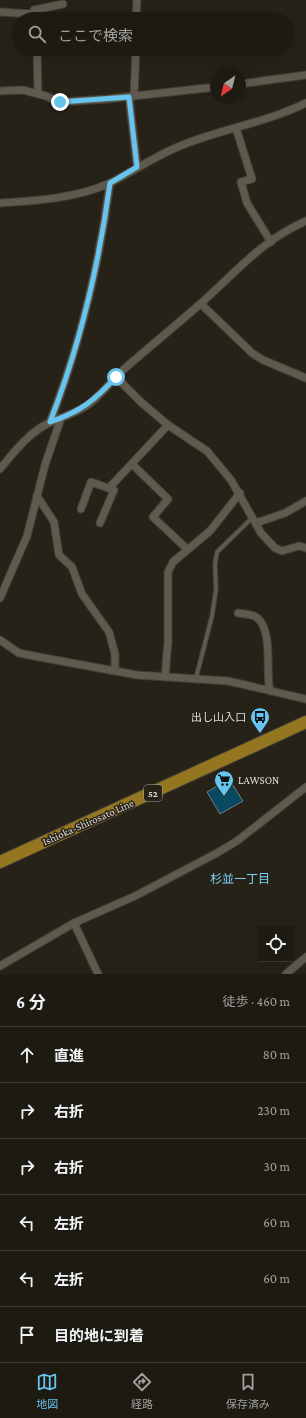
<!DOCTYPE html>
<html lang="ja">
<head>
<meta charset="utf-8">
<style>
	body { margin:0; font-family:"Crimson Pro","Noto Sans JP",serif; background:#2a2720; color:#f1f3f6 }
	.controls { position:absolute; right:12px; bottom:12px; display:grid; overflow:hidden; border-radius:0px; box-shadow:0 4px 16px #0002 }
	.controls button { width:36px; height:36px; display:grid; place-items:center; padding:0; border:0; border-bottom:1px solid #3b3832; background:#1d1a12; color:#f1f3f6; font:20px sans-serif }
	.compass { position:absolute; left:210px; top:68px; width:36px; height:36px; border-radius:50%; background:#1d1a12; box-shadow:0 4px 16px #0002; rotate:215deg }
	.stop { position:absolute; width:12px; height:12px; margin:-9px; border:3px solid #66c4ef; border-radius:50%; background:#fff }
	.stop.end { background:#66c4ef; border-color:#fff; box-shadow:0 1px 4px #0008 }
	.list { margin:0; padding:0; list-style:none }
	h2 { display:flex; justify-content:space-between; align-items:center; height:52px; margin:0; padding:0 16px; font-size:17px }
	h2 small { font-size:13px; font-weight:400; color:#a0a19f }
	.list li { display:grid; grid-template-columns:26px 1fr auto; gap:12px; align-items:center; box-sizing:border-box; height:56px; padding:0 16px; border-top:1px solid #3b3832 }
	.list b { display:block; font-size:15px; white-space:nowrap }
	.list em { font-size:13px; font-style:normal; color:#a0a19f }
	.icon { flex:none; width:22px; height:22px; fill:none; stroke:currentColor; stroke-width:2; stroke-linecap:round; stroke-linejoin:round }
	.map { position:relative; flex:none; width:306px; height:974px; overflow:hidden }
	.search { position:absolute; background:#1d1a12; box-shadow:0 4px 16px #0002; left:12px; right:12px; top:12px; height:44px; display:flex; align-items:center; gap:10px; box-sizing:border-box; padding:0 14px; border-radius:22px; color:#a0a19f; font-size:15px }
	.sheet { height:388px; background:#1d1a12 }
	nav { display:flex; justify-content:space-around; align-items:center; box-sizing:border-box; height:56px; border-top:1px solid #3b3832; background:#1d1a12; font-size:11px; color:#a0a19f }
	nav a { display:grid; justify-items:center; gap:2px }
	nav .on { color:#66c4ef }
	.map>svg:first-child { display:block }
	.building { fill:#094961; stroke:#707e85 }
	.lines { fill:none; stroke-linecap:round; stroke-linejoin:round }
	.service-casing { stroke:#423e36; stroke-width:5.5 }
	.minor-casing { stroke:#423e36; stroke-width:9 }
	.primary-casing { stroke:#423e36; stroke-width:14 }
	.service { stroke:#5f5a4e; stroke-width:3.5 }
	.minor { stroke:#5f5a4e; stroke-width:7 }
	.primary { stroke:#93761f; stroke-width:12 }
	.route { stroke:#66c4ef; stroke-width:5 }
	.labels { text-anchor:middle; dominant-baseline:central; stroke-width:3; stroke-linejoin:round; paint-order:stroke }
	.shield { fill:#272218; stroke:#a8a49c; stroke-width:1 }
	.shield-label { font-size:10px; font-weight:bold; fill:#dfdcd5 }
	.poi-label { font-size:11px; fill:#dfdcd5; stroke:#272218; text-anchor:end }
	.street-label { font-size:11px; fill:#dfdcd5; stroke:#272218 }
	.neighbourhood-label { font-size:12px; fill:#7ad0f7; stroke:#272218 }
</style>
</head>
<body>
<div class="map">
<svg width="306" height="974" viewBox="0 0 306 974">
	<rect width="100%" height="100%" fill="#272218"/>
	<path class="building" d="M229,779L243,801L220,814L207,792Z"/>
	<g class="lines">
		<g class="service-casing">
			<path id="service" d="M196,678L212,616L216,589L215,564L217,552L252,518"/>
		</g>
		<g class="minor-casing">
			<g id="minor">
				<path d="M0,12L33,14L36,19"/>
				<path d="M33,14L34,10L63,4"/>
				<path d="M136,19L137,0"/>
				<path d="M37,49L38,94"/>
				<path d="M240,84L306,75"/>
				<path d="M0,91L23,90L46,96L60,102L107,99L216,87"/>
				<path d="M134,96L136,49"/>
				<path d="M129,97L137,167"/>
				<path d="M236,128L252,179L241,182L247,203L271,242"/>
				<path d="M0,203C36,201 77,198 110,183C134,171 155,156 180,146C221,129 265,123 306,103"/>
				<path d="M201,304L252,353L263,360L306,378"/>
				<path d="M116,377L142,403L168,425L207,451L231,480L261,533L275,548L282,551L299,546L306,548"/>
				<path d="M50,422C80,345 99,265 110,183"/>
				<path d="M132,464L168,499L153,517L187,549"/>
				<path d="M0,469C14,452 30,431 51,422C64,416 77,413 89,404C102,394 111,381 123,370C148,348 174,327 199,305C234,274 262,240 306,221"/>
				<path d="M109,488L168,425"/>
				<path d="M37,496L54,522L59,555L72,567L82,594L109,632L115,654V671"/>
				<path d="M81,509L91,482L114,490L100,523"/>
				<path d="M256,523L285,513L306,501"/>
				<path d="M0,598L27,536L45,465L61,418"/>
				<path d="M238,613C243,614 252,614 256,617C274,629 265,673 270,691"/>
				<path d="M0,640L19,653L39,657L137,675L228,681L306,699"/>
				<path d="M165,677L168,642V572L173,562L210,531L240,493"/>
				<path d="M74,923L98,974"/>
				<path d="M0,966L74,923L135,896L217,853L237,841L306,787"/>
				<path d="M286,974L306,957"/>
			</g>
		</g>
		<g class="primary-casing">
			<path id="primary" d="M0,862L306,722"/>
		</g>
		<use href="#service" class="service"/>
		<use href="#minor" class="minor"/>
		<use href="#primary" class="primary"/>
	</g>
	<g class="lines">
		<path class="route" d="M60,102L129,97L137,167L110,183C99,265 80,345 50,422C80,412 95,400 116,377"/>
	</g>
	<defs>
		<g id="bus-pin" transform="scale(1)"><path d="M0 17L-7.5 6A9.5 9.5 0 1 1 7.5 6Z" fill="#66c4ef" stroke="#272218"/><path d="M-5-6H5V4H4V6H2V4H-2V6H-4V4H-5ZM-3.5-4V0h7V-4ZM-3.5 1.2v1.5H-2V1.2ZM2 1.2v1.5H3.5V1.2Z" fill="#111"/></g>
		<g id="supermarket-pin" transform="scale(1)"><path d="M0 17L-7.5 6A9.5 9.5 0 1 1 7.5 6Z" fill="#66c4ef" stroke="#272218"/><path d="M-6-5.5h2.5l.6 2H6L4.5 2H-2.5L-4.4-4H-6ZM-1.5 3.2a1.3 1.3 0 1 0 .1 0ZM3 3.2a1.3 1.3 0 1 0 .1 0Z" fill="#111"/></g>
	</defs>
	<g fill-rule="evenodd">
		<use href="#bus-pin" x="260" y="717"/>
		<use href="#supermarket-pin" x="224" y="780"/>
	</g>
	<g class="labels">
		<rect class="shield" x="144" y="785" width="18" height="16" rx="3"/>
		<g class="shield-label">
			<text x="153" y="793">52</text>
		</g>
		<g class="poi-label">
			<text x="246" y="717">出し山入口</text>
			<text x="238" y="780" text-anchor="start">LAWSON</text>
		</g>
		<g class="street-label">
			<text transform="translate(88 822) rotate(-24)">Ishioka-Shirosato Line</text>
		</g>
		<g class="neighbourhood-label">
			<text x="240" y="879">杉並一丁目</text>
		</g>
	</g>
</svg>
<div class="controls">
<button><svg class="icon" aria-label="locate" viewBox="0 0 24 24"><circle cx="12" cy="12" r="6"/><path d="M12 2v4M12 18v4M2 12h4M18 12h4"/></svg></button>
</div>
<svg class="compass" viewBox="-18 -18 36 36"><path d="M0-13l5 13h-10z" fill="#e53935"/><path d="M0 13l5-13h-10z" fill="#a0a19f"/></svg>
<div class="stop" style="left:116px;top:377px"></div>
<div class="stop end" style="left:60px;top:102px"></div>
<div class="search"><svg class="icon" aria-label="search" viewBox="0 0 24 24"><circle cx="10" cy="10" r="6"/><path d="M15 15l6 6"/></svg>ここで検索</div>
</div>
<section class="sheet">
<h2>6 分<small>徒歩 · 460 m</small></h2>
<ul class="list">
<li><svg class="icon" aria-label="ahead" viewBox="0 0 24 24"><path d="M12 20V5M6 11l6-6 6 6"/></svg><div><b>直進</b></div><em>80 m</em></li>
<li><svg class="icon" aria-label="right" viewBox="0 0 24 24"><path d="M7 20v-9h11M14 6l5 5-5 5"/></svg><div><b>右折</b></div><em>230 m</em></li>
<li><svg class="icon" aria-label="right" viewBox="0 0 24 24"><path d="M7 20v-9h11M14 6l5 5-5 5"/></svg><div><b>右折</b></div><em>30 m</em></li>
<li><svg class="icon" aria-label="left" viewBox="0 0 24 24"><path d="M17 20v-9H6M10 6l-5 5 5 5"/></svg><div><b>左折</b></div><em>60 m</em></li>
<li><svg class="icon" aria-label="left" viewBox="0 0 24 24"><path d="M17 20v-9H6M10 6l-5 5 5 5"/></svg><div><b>左折</b></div><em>60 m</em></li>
<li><svg class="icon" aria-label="arrive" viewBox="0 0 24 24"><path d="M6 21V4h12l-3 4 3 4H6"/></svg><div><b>目的地に到着</b></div></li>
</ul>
</section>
<nav>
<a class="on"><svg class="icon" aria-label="map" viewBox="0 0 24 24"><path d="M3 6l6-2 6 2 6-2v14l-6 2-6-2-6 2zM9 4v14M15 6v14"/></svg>地図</a>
<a><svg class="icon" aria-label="directions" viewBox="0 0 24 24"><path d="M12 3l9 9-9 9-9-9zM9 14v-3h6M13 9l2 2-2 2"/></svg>経路</a>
<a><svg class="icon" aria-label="saved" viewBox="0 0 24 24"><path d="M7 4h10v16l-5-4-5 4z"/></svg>保存済み</a>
</nav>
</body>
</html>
